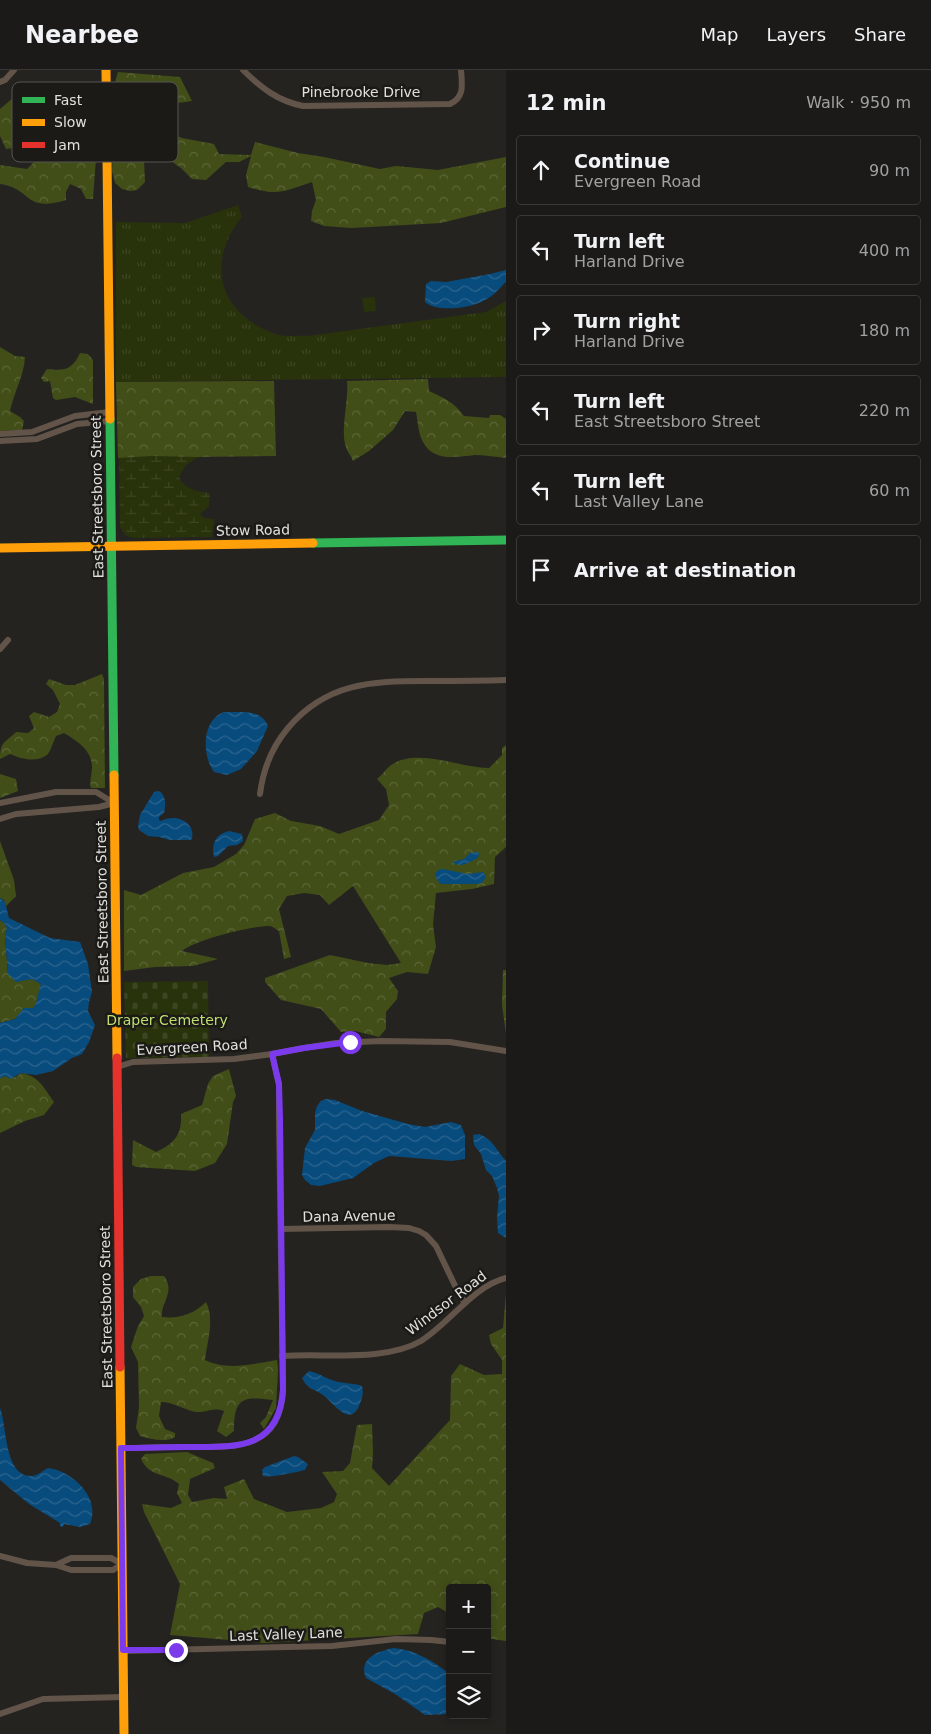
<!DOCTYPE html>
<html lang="en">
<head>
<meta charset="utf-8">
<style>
	body { margin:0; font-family:"DejaVu Sans",sans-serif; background:#242321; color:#f1f3f6 }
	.controls { position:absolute; right:15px; bottom:15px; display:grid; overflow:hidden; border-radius:5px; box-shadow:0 2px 8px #0003 }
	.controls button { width:45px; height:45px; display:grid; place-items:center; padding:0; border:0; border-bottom:1px solid #393837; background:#1b1a18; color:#f1f3f6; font:25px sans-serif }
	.stop { position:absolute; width:15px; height:15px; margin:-11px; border:4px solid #7c3aed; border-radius:50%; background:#fff }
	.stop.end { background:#7c3aed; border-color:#fff; box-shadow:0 1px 5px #0008 }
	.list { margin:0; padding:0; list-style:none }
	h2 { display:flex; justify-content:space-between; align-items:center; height:65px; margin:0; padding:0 20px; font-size:21px }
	h2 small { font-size:16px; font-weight:400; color:#a0a1a2 }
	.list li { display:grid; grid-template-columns:32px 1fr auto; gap:15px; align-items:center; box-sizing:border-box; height:70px; margin:0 10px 10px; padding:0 10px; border:1px solid #393837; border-radius:5px }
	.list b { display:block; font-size:19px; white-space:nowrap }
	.list p { margin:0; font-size:16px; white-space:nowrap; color:#a0a1a2 }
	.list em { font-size:16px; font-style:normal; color:#a0a1a2 }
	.icon { flex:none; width:28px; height:28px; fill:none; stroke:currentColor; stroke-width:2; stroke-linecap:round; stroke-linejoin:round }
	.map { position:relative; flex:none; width:506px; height:1664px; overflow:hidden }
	header { display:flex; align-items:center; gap:30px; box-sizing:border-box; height:70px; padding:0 25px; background:#1b1a18; border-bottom:1px solid #393837 }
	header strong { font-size:24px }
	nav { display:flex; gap:28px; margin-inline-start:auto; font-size:18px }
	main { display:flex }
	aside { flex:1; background:#1b1a18 }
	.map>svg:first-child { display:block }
	.grass { fill:url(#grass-tufts) }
	.forest { fill:url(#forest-crowns) }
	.wetland { fill:url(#wetland-marsh) }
	.cemetery { fill:url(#cemetery-stones) }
	.pitch { fill:#28320b }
	.water { fill:url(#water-waves) }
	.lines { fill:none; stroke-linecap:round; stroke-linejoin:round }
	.street { stroke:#63544a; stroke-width:6 }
	.fast { stroke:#30b455; stroke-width:9 }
	.slow { stroke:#ff9f0a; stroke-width:9 }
	.jam { stroke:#e5322d; stroke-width:9 }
	.route { stroke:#7c3aed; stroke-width:6 }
	.labels { text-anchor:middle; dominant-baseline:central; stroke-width:5; stroke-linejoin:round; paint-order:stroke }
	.street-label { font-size:14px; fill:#e0e0dd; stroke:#1b1a16 }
	.park-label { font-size:14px; fill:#bfdf72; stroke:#1b1a16 }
	.key { fill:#1b1a16; stroke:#565552; stroke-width:1 }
	.key-label { font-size:14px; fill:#e0e0dd }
</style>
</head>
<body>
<header>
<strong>Nearbee</strong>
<nav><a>Map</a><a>Layers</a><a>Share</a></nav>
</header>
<main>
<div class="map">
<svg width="506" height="1664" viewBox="0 0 506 1664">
	<defs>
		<pattern id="grass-tufts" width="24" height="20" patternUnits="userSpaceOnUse" patternTransform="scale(1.25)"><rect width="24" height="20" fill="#28320b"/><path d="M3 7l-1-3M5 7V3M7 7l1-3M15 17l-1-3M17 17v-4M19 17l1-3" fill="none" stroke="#3d4622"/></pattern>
		<pattern id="forest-crowns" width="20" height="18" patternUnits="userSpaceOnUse" patternTransform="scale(1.25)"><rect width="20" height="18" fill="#414e18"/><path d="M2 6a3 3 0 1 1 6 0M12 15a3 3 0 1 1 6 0" fill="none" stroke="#5c6739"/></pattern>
		<pattern id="wetland-marsh" width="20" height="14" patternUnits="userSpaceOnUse" patternTransform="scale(1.25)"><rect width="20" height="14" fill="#28320b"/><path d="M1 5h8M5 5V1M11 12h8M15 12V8" fill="none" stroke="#3d4622"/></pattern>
		<pattern id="cemetery-stones" width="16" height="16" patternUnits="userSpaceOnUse" patternTransform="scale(1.25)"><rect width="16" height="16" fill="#28320b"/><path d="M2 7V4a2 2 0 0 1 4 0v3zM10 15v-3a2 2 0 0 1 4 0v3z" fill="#3d4622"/></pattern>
		<pattern id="water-waves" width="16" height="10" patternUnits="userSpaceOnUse" patternTransform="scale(1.25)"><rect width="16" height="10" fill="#084b7d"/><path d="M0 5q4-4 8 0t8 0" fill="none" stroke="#2c658f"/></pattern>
	</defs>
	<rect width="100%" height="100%" fill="#242320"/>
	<path class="grass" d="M238,135L242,147C203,195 221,247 279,265C288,267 298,265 307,266L486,242L506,231V307L116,312V152L185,153Z"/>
	<g class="forest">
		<path d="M118,2L180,7L192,31L164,35L155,49L161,60L182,68L214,74L219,84L251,85L255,72L298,83L324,87L380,99L396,96L438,100L506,87V137L441,153L351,158L324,156L311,151L312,141L316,130L312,112C282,122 279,126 248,117L246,105L251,86L239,92H226L206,110L192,109L181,98L168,89L148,84L144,90L145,112L137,120L130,121L122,119L115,113L112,101L115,34L113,19Z"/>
		<path d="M13,28L53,36L91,38L89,43C70,52 46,67 65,89L96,88L93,129H86L81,119L70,114L66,122V130C23,143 32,118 0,114V95L27,99L39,87L36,50L27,48L14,78L6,79L0,66V39Z"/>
		<path d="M0,277L15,286L25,287C24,306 14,322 10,341L20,347L24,351L22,360L0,361Z"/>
		<path d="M80,283L88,284L93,290V334L75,327L56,330L53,328L50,311L44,312L41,308L47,299C65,301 72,300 80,283Z"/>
		<path d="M428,309L429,321C444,328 454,332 464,346L489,348L490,345H500L506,349V388C496,387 485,385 475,385C457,387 433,392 423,372C418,363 418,352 416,342L405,341L393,360L369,381L353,391C351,385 347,382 346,377C340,360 349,329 347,311Z"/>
		<path d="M274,311L276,386L118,388L116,312Z"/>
		<path d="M102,604L104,609L105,718H91C89,711 92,705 92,697C92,680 77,671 64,663L56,666C53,672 51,681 47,685C36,693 21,689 10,684L0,689C0,671 5,673 16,662L28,663L34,658L29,646L34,642L49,647L57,642L60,634L53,620L46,614L49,609L66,615H75Z"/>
		<path d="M506,675V777L495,787L494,814L472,819L436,823L433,855L436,877L428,904L407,902L389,908L398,921L397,929L386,942V959L379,967L355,961L341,962L321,939L281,930L265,912V908L330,885L368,893L387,895L401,893L353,816L329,835L320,825L304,823L287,826L279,839L291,887L284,889L279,861C275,859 273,856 269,856C251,856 195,870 182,881L218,889L193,896L155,897L124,901V820L141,825L183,803L214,797L236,784L244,775L255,749L275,743L291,751L320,756L339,764L379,750L389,735L386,719L377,709C382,705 386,699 391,695C417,677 460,698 489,698L502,685V678Z"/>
		<path d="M0,704L16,709L18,721L0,728Z"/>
		<path d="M0,771L14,810L16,826L6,836L4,830L0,828Z"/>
		<path d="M0,850L4,853L7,858L5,867L8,904L32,909L41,914C38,922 39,932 33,939L24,938L15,949L0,953Z"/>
		<path d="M503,900H506V964L502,935Z"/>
		<path d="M229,999L236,1026L233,1032L227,1074L215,1093L195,1101L136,1097L132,1095L133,1070L156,1082C175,1073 182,1065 181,1044L202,1035L208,1014L213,1006Z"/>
		<path d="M21,1003C39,1006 44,1018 54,1032L44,1045L25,1051L0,1063V1008L3,1006L16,1007Z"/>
		<path d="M151,1206H164C176,1222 160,1233 162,1247C179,1249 194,1244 206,1232C215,1250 207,1272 205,1290C227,1301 254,1294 277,1290L278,1299L276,1338L264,1359L260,1353L266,1347L273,1330C242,1326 234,1328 234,1361L226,1367L217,1361L224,1341C211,1337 208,1343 196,1342C184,1340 174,1332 161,1332L159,1346L165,1359L175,1363V1367C165,1373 151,1369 140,1366L136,1358L139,1337L138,1292L131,1277L138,1256L144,1246L141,1237L133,1227V1217L141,1209Z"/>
		<path d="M506,1224V1571L492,1569L487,1566V1518H450V1544L438,1537L424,1543L418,1564L264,1573L170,1565L180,1514L144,1442L142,1434L171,1438L182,1433L177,1423L179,1414C165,1402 150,1408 141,1389L145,1384L187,1382L213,1393L215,1398L190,1409L188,1425L192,1432L214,1428L227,1429L224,1417L244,1409L254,1429L287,1442L321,1438L334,1432L337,1424L322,1402L343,1401L350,1393L357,1355L372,1354L373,1383L372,1398L389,1416L450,1350L451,1306L460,1294L484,1305L502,1304V1290L491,1274L489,1265L503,1258Z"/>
	</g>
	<path class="wetland" d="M151,386L198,387L185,396L179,407C185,420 197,421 210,423L209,436L200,444L204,448L214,449L212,467L133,468L125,465L120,457L119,388Z"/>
	<path class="cemetery" d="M208,911L209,987L126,988L124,912Z"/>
	<path class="pitch" d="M375,227L376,241L364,242L362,228Z"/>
	<g class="water">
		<path d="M506,200V212C499,218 494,226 485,230C472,238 437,243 425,232L426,214L431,211L446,212L490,204Z"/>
		<path d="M224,642C240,643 261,638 268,656L257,681L241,699L227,705L214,702C202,686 201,650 224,642Z"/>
		<path d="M159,721C166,725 166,735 164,743L159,747V750L161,751C174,743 196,751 192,769L190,770H170L159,767L148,766L139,760L138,756L140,745L154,722Z"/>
		<path d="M229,761L242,764L243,771L237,775L228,776L218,786L214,787C211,773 216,764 229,761Z"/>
		<path d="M477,782L479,783L478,788C468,792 462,799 452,792L464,789L470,783Z"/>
		<path d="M443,799L468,804L483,802L486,807L482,813L477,814H441L437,810L435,804L438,800Z"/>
		<path d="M0,828L5,832L9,848L50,868L80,872L88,894L92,922L89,932L88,941L95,955L89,972L82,984L72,988L53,1001L36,1005L21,1003L10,1009L6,1006L0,1008V953L15,949L24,938H33C38,933 38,922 41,914L32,909L16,912L8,904L5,867L7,858L4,853L0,850Z"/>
		<path d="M326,1029L335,1030L362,1041L408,1054L425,1057L451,1052L461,1055L465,1065V1089L452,1091L389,1086L374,1093L353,1108L320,1116L311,1115L305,1110L302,1105L305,1078L315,1060V1043L317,1036L321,1031Z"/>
		<path d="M479,1064C493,1069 496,1080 506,1091V1168L498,1163L497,1148L499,1126L497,1118L492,1106L486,1100L481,1084L474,1075L473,1065Z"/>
		<path d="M309,1301C319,1303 328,1310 339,1312C347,1314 355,1313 362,1316C364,1323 362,1329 359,1336C349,1358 333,1332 323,1325C313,1318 308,1320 302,1308Z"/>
		<path d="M0,1338C7,1355 4,1406 31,1406C38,1406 42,1401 48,1398C72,1401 101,1427 90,1454L80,1457L64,1454L63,1457L60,1456V1453L29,1434L0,1410Z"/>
		<path d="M294,1386L298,1387L308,1394L305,1400C297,1402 270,1408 263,1406L262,1400L265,1397Z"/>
		<path d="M394,1578C416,1580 432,1591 450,1604V1644L425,1645L395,1624L366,1608C358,1588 378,1581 394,1578Z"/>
	</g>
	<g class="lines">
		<g class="street">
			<path d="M243,0C261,18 278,31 303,36L450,34C465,27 462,14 461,0"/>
			<path d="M0,12L5,10L14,0"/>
			<path d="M0,364L32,362L75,346L110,342"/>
			<path d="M0,371L37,369L77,354L110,351"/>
			<path d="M0,579L8,570"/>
			<path d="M260,724C263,700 272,677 288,658C326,613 371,611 426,611C453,611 479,611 506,610"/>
			<path d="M0,733L56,722H96L114,733"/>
			<path d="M0,749L16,744L99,737L114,733"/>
			<path d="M117,997L133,992L234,989L272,984L304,978L336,973L381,971L450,972L506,981"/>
			<path d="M281,1159L390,1157L409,1158L419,1161L426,1165L436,1176L459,1224L465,1233"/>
			<path d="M282,1286C324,1283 385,1292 421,1271C451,1252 472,1217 506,1208"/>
			<path d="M121,1378C143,1378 165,1377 186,1377C234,1377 280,1381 283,1320L279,1049V1015L272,984"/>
			<path d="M0,1486L27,1493L56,1495L71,1500H113L122,1494L111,1488H71L56,1495"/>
			<path d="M123,1581L332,1576L396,1569L431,1570L450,1572"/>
			<path d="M0,1644L43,1629L123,1627"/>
		</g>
		<g class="fast">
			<path d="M110,349L114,705"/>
			<path d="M313,473L506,470"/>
		</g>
		<g class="slow">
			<path d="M106,0L110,349"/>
			<path d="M0,478L313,473"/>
			<path d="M114,705L117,988"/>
			<path d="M120,1297L124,1664"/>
		</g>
		<path class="jam" d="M117,988L120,1297"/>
	</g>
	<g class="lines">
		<path class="route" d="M176,1580H123L121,1378C143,1378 165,1377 186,1377C234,1377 279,1381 283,1320L280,1049L279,1014L272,984L304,978L350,972"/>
	</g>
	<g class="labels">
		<g class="street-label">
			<text x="361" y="22">Pinebrooke Drive</text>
			<text transform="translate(97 427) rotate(-91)">East Streetsboro Street</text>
			<text transform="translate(253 460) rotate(-1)">Stow Road</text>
			<text transform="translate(102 832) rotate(-91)">East Streetsboro Street</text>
			<text transform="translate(192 977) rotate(-3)">Evergreen Road</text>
			<text transform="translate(349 1146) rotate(-1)">Dana Avenue</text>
			<text transform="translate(446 1233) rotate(-37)">Windsor Road</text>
			<text transform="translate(106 1237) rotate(-91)">East Streetsboro Street</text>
			<text transform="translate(286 1564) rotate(-2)">Last Valley Lane</text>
		</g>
		<g class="park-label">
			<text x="167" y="950">Draper Cemetery</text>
		</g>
	</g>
	<rect x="12" y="12" width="166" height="80" rx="8" class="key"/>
	<rect x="22" y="27" width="23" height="6" fill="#30b455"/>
	<rect x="22" y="49" width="23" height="7" fill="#ff9f0a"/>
	<rect x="22" y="72" width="23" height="6" fill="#e5322d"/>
	<g class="key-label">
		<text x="54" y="35">Fast</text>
		<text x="54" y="57">Slow</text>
		<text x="54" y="80">Jam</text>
	</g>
</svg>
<div class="controls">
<button>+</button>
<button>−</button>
<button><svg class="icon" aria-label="layers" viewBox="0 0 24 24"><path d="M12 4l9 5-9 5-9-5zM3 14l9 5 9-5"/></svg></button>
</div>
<div class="stop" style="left:350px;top:972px"></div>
<div class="stop end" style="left:176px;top:1580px"></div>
</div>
<aside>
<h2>12 min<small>Walk · 950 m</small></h2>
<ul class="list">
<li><svg class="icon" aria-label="ahead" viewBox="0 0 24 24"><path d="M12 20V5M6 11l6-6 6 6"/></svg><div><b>Continue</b><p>Evergreen Road</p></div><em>90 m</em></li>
<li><svg class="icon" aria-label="left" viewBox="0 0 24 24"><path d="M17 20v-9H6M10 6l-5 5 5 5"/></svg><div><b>Turn left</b><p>Harland Drive</p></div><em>400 m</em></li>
<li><svg class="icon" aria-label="right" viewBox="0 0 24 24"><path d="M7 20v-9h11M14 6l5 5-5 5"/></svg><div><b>Turn right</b><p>Harland Drive</p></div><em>180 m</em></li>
<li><svg class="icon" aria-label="left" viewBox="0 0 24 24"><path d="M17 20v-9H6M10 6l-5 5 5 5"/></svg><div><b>Turn left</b><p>East Streetsboro Street</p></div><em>220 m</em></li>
<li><svg class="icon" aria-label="left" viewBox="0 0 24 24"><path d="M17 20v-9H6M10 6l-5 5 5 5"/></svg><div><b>Turn left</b><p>Last Valley Lane</p></div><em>60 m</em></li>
<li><svg class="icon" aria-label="arrive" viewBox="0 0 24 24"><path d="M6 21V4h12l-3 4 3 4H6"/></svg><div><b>Arrive at destination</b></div></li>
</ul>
</aside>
</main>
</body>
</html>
